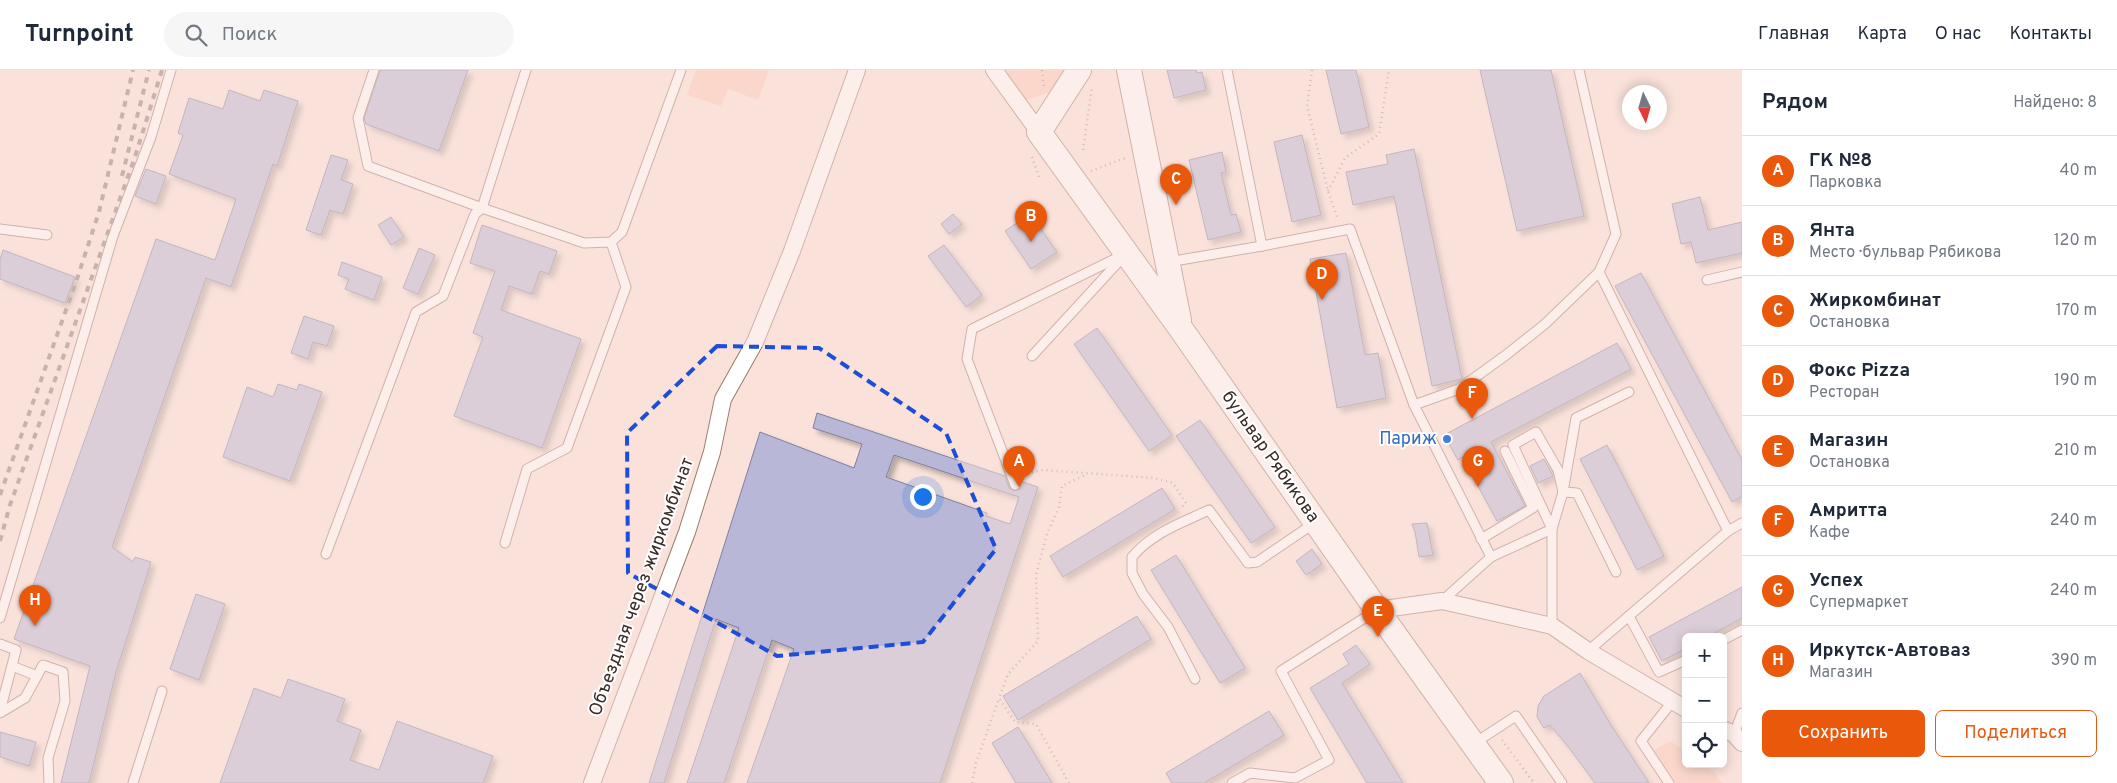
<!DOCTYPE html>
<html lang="ru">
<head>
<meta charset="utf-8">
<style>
	body { margin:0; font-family:Overpass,sans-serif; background:#f6f6f7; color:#1f2937 }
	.controls { position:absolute; right:15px; bottom:15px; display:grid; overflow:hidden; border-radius:8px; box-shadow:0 2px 12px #0003 }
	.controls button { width:45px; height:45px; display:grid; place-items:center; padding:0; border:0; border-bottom:1px solid #e0e1e3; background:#fff; color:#1f2937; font:25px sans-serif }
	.compass { position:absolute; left:1622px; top:15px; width:45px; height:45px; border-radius:50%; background:#fff; box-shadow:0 2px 12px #0003; rotate:175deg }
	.you { position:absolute; left:922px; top:426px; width:18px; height:18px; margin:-12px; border:4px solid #fff; border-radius:50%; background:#1a73e8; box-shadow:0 0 0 8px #1a73e833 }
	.badge { display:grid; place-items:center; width:32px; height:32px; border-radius:50%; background:#ea580c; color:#fff; font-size:16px; font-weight:700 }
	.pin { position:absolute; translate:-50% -41px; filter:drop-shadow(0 1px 2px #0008) }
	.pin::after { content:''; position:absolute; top:26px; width:18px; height:15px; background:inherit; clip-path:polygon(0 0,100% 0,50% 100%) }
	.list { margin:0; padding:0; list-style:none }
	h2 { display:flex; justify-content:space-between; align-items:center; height:65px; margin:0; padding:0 20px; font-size:21px }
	h2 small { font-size:16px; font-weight:400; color:#747a83 }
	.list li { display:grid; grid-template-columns:32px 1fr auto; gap:15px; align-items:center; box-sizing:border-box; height:70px; padding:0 20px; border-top:1px solid #e0e1e3 }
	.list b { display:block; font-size:19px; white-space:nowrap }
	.list p { margin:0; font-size:16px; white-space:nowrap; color:#747a83 }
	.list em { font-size:16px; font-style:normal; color:#747a83 }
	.actions { display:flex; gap:10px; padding:15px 20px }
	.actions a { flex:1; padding:11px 0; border:1px solid #ea580c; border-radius:8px; text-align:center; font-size:18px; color:#ea580c }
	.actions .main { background:#ea580c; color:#fff }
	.icon { flex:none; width:28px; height:28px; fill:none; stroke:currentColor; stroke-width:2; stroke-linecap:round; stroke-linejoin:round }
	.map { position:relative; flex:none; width:1742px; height:713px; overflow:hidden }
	header { display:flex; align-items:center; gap:30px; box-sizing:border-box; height:70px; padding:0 25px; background:#fff; border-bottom:1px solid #e0e1e3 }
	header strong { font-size:24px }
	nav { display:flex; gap:28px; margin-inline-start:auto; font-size:18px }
	.search { width:350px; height:45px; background:#f6f6f7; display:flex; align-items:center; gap:12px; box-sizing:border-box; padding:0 18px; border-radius:28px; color:#747a83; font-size:19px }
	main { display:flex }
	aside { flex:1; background:#fff }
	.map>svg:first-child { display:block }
	.green { fill:#fdcbb8 }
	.building { fill:#b8b7d8; stroke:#817f9f; fill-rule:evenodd; filter:url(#shadow) }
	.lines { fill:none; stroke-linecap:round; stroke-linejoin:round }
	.lane-casing { stroke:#9b7a6d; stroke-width:11 }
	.street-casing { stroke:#9b7a6d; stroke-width:18 }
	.secondary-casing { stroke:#9b7a6d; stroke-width:26 }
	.path { stroke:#a18d87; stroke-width:2.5; stroke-dasharray:1 4; stroke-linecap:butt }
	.lane { stroke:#fff; stroke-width:9 }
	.street { stroke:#fff; stroke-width:16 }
	.secondary { stroke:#fff; stroke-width:24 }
	.rail { stroke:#8d7a74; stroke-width:4; stroke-dasharray:6 6; stroke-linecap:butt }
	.marked { fill:none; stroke:#1d4ed8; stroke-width:4; stroke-dasharray:10 6; stroke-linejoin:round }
	.shop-dot { fill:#3f7fe0; stroke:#fff; stroke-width:2 }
	.labels { text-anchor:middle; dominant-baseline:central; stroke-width:4; stroke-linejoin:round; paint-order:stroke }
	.shop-label { font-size:18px; fill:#366cbe; stroke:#fff; text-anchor:end }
	.street-label { font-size:18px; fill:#3a2b26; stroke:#fff }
</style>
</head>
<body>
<header>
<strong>Turnpoint</strong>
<div class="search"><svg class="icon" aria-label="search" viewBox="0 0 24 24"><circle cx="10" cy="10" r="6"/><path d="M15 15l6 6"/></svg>Поиск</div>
<nav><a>Главная</a><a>Карта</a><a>О нас</a><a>Контакты</a></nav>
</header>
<main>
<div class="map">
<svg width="1742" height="713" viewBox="0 0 1742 713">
	<defs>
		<filter id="shadow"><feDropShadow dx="4.5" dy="4.5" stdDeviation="2.5" flood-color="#0004"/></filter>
	</defs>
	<rect width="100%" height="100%" fill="#fae2da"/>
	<g class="green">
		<path d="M696,0H769L758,30L728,19L721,36L687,25Z"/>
		<path d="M1001,0H1069L1056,20L1024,31Z"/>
		<path d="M1670,671L1686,681V694C1708,694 1709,694 1722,713H1676L1654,680Z"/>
	</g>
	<g class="building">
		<path d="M380,0H468L439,81L366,54L364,48Z"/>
		<path d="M1167,0H1196L1197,3L1202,2L1206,20L1174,28Z"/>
		<path d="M1326,0H1356L1369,57L1341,64Z"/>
		<path d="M1480,0H1551L1584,146L1517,161Z"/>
		<path d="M229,20L260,31L264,20L298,31L277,96L273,94L231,217L206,208L112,477L133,492L135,487L151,492L116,602L89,713H61L90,596L14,569L156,169L215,190L236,129L169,104L183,65L178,63L189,28L223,39Z"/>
		<path d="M1302,65L1321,145L1292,152L1274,72Z"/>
		<path d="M1414,79L1462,309L1432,316L1394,126L1353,135L1346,102L1388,94L1386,85Z"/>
		<path d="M1222,82L1226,102L1221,103L1231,145L1236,144L1241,162L1208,170L1189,90Z"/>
		<path d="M331,85L348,90L341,110L353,114L343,144L330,140L321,165L306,160Z"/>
		<path d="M146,99L166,106L156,134L135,126Z"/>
		<path d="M1700,127L1708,160L1742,152V183L1696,193L1691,172L1681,174L1672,134Z"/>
		<path d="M953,144L962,154L949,164L941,154Z"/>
		<path d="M1030,144L1057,182L1031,199L1005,161Z"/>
		<path d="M391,147L404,167L391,175L378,155Z"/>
		<path d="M482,155L557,181L549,204L540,201L532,224L509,216L501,240L581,269L542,378L454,346L483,267L473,263L495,201L470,193Z"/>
		<path d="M944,175L982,225L966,237L928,186Z"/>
		<path d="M419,178L435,185L418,224L403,218Z"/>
		<path d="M3,180L75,207L65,233L0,209V189Z"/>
		<path d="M1346,183L1365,285L1378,283L1386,328L1337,338L1310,189Z"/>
		<path d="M342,192L382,207L374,230L345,219L349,209L338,205Z"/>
		<path d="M1641,203L1742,390V426L1732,432L1615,216Z"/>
		<path d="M304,246L334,256L327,276L313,272L308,289L291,283Z"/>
		<path d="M1097,258L1172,365L1149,381L1074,274Z"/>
		<path d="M1617,273L1631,299L1491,372L1525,436L1497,451L1462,387L1458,390L1444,365Z"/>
		<path d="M278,314L297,320L299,314L322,322L290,411L223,387L247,317L273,327Z"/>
		<path d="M817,343L1005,406L1009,418L1014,421L1020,419V411L1038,417L940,713H747L794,579L772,570L724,713H687L739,558L716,549L664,713H649L760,362L854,398L862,374L813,358ZM894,385L1019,427L1010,454L986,446L987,443L886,407Z"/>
		<path d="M1200,350L1275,457L1251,473L1176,366Z"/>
		<path d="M1607,375L1664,486L1637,500L1580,389Z"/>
		<path d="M1544,389L1553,406L1538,413L1530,396Z"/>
		<path d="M1162,418L1175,439L1063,507L1050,486Z"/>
		<path d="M1427,453L1433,485L1419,487L1415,462L1412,454Z"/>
		<path d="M1312,479L1322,494L1306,505L1296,491Z"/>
		<path d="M1176,485L1245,598L1220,613L1151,500Z"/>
		<path d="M1742,517V548L1707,567H1686V578L1662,591L1649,567Z"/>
		<path d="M196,524L225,534L199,610L170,599Z"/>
		<path d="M1137,546L1151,569L1018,650L1003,626Z"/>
		<path d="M1356,575L1370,594L1342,613L1403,713H1367L1310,618L1349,594L1343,584Z"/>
		<path d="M1580,603L1609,652L1649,713H1595L1570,679L1550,655L1544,658L1537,647L1538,636L1544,626Z"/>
		<path d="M288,609L345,629L337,651L361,660L350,690L379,700L397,651L493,686L483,713H220L254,618L281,628Z"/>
		<path d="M1269,641L1284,665L1204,713H1172L1166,703Z"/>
		<path d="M1018,657L1052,713H1016L992,673Z"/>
		<path d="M0,662L36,672L29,696L0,687Z"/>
	</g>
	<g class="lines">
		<g class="lane-casing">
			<g id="lane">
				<path d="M374,0L358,48L368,96L482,138L526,0"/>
				<path d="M1227,0L1262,176L1350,159L1414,335L1491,487"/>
				<path d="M1579,0L1616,164L1599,202L1728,461L1588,581"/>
				<path d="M0,159L47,165"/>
				<path d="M1180,190L1262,176"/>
				<path d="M1707,210L1742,202"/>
				<path d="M1032,286L1123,187"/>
				<path d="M1414,335L1459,319L1506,285L1545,254L1599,202"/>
				<path d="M1015,415L967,289L972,259L1125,184"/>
				<path d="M1728,461L1742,453"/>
				<path d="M1481,469L1533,438L1505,381"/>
				<path d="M505,473L527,399L567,378L626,217L611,172"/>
				<path d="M326,484L416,242L443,226L475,144L482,138L584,173L611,172L622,162L681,0"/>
				<path d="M1442,531L1491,487L1552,459L1563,422L1576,348L1629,322"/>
				<path d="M1629,546L1659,602L1686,590"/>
				<path d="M0,548L113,166L151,67L171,0"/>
				<path d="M1552,556V459L1513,375L1536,362L1558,400L1563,422L1577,423L1616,502"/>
				<path d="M1723,570L1742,560"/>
				<path d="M0,574L16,580L0,641"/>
				<path d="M12,596L37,606"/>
				<path d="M1195,609L1168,557L1143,524L1132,503V487C1152,463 1181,453 1209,440L1248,493L1257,492L1316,452"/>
				<path d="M0,643L25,628L43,595L63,602L65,631L48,688L49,713"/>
				<path d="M1734,664L1742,643"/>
				<path d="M1473,674L1516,646L1562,713"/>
				<path d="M133,713L162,621"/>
				<path d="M1232,713L1250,703L1295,708L1329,690L1281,601L1377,540"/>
				<path d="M1669,713L1641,671L1672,632"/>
			</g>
		</g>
		<g class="street-casing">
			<g id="street">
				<path d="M994,0L1039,62"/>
				<path d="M1377,540L1442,531L1552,556L1588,581L1686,639"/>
				<path d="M1723,659L1734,664L1742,673"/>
				<path d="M592,713L687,462L712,382L723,329L755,272L792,181L857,0"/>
			</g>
		</g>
		<g class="secondary-casing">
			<g id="secondary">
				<path d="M1079,0L1039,62L1181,259L1377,540L1501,713"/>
				<path d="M1129,0L1179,250"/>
			</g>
		</g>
		<g class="path">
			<path d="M1042,0L1044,18"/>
			<path d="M1312,0L1307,36L1328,121L1338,149"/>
			<path d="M1083,80L1092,17"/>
			<path d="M1032,87L1039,107"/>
			<path d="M1091,101L1128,87"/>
			<path d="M1328,121L1345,88L1379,64L1389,0"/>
			<path d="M1022,404L1043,400L1154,408L1173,413L1186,433L1180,439"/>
			<path d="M1502,670L1534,713"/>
			<path d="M972,713L976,693L999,628"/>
			<path d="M1069,713L1036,654L1015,652L999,628L1008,604L1038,571L1036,505L1047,464L1059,437L1062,416L1087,404"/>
		</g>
		<use href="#lane" class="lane"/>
		<use href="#street" class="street"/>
		<use href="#secondary" class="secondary"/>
		<g class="rail">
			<path d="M122,106L149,0"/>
			<path d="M0,425L76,212L99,142L133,0"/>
			<path d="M0,471L10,435L135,87L162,0"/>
		</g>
	</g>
	<path d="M0 0H1742V713H0ZM717,276L819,278L946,363L996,479L923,572L777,586L628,503L627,363Z" fill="#fae2da" fill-opacity=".55" fill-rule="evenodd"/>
	<path class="marked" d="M717,276L819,278L946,363L996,479L923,572L777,586L628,503L627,363Z"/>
	<circle class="shop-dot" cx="1447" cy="369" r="5"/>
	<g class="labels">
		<g class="shop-label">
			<text x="1437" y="369">Париж</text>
		</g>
		<g class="street-label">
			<text transform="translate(1270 387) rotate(55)">бульвар Рябикова</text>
			<text transform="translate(642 517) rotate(-70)">Объездная через жиркомбинат</text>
		</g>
	</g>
</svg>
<div class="controls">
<button>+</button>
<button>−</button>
<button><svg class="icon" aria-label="locate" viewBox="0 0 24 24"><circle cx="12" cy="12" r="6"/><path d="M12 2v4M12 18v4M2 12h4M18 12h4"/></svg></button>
</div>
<svg class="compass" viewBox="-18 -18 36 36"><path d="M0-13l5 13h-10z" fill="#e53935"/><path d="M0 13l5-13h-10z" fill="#747a83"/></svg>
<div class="you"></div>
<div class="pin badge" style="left:1019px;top:417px">A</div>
<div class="pin badge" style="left:1031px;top:172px">B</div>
<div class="pin badge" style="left:1176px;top:135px">C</div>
<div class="pin badge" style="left:1322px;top:230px">D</div>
<div class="pin badge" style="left:1378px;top:567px">E</div>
<div class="pin badge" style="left:1472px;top:349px">F</div>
<div class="pin badge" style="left:1478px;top:417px">G</div>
<div class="pin badge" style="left:35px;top:556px">H</div>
</div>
<aside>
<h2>Рядом<small>Найдено: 8</small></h2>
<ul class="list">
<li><span class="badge">A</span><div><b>ГК №8</b><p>Парковка</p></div><em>40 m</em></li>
<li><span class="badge">B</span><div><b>Янта</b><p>Место · бульвар Рябикова</p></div><em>120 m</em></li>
<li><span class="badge">C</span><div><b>Жиркомбинат</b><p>Остановка</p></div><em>170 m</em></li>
<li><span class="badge">D</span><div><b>Фокс Pizza</b><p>Ресторан</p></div><em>190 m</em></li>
<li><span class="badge">E</span><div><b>Магазин</b><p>Остановка</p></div><em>210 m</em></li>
<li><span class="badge">F</span><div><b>Амритта</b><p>Кафе</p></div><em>240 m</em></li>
<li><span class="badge">G</span><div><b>Успех</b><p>Супермаркет</p></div><em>240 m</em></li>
<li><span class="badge">H</span><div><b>Иркутск-Автоваз</b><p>Магазин</p></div><em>390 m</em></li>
</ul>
<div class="actions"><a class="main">Сохранить</a><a>Поделиться</a></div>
</aside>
</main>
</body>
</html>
